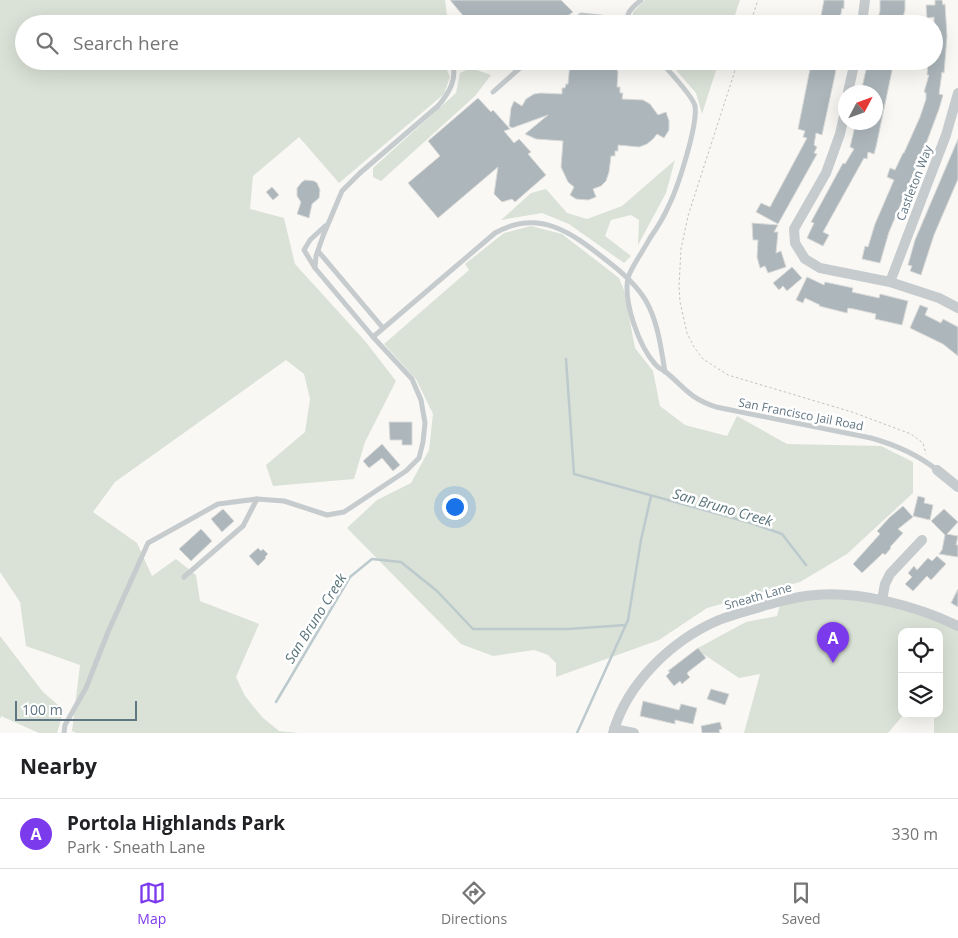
<!DOCTYPE html>
<html lang="en">
<head>
<meta charset="utf-8">
<style>
	body { margin:0; font-family:"Open Sans",sans-serif; background:#f6f6f6; color:#202124 }
	.controls { position:absolute; right:15px; bottom:15px; display:grid; overflow:hidden; border-radius:10px; box-shadow:0 5px 20px #0002 }
	.controls button { width:45px; height:45px; display:grid; place-items:center; padding:0; border:0; border-bottom:1px solid #e0e0e0; background:#fff; color:#202124; font:25px sans-serif }
	.compass { position:absolute; left:838px; top:85px; width:45px; height:45px; border-radius:50%; background:#fff; box-shadow:0 5px 20px #0002; rotate:49deg }
	.scale { position:absolute; left:15px; bottom:12px; width:122px; box-sizing:border-box; padding-left:5px; border:2px solid #617683; border-top:0; font-size:14px; line-height:18px; white-space:nowrap; color:#617683; -webkit-text-stroke:4px #fff; paint-order:stroke }
	.you { position:absolute; left:454px; top:506px; width:18px; height:18px; margin:-12px; border:4px solid #fff; border-radius:50%; background:#1a73e8; box-shadow:0 0 0 8px #1a73e833 }
	.badge { display:grid; place-items:center; width:32px; height:32px; border-radius:50%; background:#7c3aed; color:#fff; font-size:16px; font-weight:700 }
	.pin { position:absolute; translate:-50% -41px; filter:drop-shadow(0 1px 2px #0008) }
	.pin::after { content:''; position:absolute; top:26px; width:18px; height:15px; background:inherit; clip-path:polygon(0 0,100% 0,50% 100%) }
	.list { margin:0; padding:0; list-style:none }
	h2 { display:flex; justify-content:space-between; align-items:center; height:65px; margin:0; padding:0 20px; font-size:21px }
	h2 small { font-size:16px; font-weight:400; color:#757577 }
	.list li { display:grid; grid-template-columns:32px 1fr auto; gap:15px; align-items:center; box-sizing:border-box; height:70px; padding:0 20px; border-top:1px solid #e0e0e0 }
	.list b { display:block; font-size:19px; white-space:nowrap }
	.list p { margin:0; font-size:16px; white-space:nowrap; color:#757577 }
	.list em { font-size:16px; font-style:normal; color:#757577 }
	.icon { flex:none; width:28px; height:28px; fill:none; stroke:currentColor; stroke-width:2; stroke-linecap:round; stroke-linejoin:round }
	.map { position:relative; flex:none; width:958px; height:733px; overflow:hidden }
	.search { position:absolute; background:#fff; box-shadow:0 5px 20px #0002; left:15px; right:15px; top:15px; height:55px; display:flex; align-items:center; gap:12px; box-sizing:border-box; padding:0 18px; border-radius:28px; color:#757577; font-size:19px }
	.sheet { height:135px; background:#fff }
	nav { display:flex; justify-content:space-around; align-items:center; box-sizing:border-box; height:70px; border-top:1px solid #e0e0e0; background:#fff; font-size:14px; color:#757577 }
	nav a { display:grid; justify-items:center; gap:2px }
	nav .on { color:#7c3aed }
	.map>svg:first-child { display:block }
	.green { fill:#dae1d6 }
	.lines { fill:none; stroke-linecap:round; stroke-linejoin:round }
	.stream { stroke:#bccace; stroke-width:2.5 }
	.building { fill:#acb6bb; stroke:#dadad8 }
	.path { stroke:#bfc2c4; stroke-width:1; stroke-dasharray:2.5 2.5; stroke-linecap:butt }
	.service { stroke:#c6cbce; stroke-width:5 }
	.minor { stroke:#c6cbce; stroke-width:10 }
	.labels { text-anchor:middle; dominant-baseline:central; stroke-width:5; stroke-linejoin:round; paint-order:stroke }
	.street-label { font-size:12px; fill:#617683; stroke:#fff }
	.water-label { font-size:14px; font-style:italic; fill:#5c767d; stroke:#fff }
</style>
</head>
<body>
<div class="map">
<svg width="958" height="733" viewBox="0 0 958 733">
	<rect width="100%" height="100%" fill="#f9f8f5"/>
	<g class="green">
		<path d="M0,0H445L448,24H24V61H443L450,77L444,94L339,183L299,137L253,176L250,209L284,218L295,264L365,341L396,381L365,442L354,479L273,486L266,465L305,432L310,399L304,374L286,360L115,482L93,512L137,543L152,576L176,559L196,575L200,601L259,624L236,677L245,696L262,717L279,731L299,733H76L72,731L80,665L26,646L20,602L0,572Z"/>
		<path d="M645,0H740L732,24H636L632,19L633,12Z"/>
		<path d="M668,61H719L702,114L696,93Z"/>
		<path d="M471,68L491,75L475,96L381,181L373,177V168L456,93L460,73Z"/>
		<path d="M675,160L666,193L638,245L639,220L631,215L611,220L605,236L631,256L624,263L569,224L542,213L501,220L531,193L546,189L567,213L587,219L622,206Z"/>
		<path d="M531,226L562,234L619,278L624,290L635,348L653,371L660,406L685,425L727,436L737,416L787,444L881,446L913,462V493L847,554L800,582L707,608L659,640L556,677V663L548,655L534,650L493,656L461,644L347,528L377,500L411,483L429,450L433,414L416,379L384,344L469,270L465,264L504,233Z"/>
		<path d="M861,597L958,625V733H934V714H939V632H902V714H904L888,733H744L760,674L739,678L696,649L746,622L777,616L782,598Z"/>
		<path d="M0,636L43,692L64,710L57,733H39L1,716L0,719Z"/>
	</g>
	<g class="lines">
		<g class="stream">
			<path d="M566,359L574,474L751,523L782,534L806,565"/>
			<path d="M276,702L350,577L372,559L401,562L437,591L473,629H568L626,625"/>
			<path d="M577,733L628,620L641,540L651,496"/>
		</g>
	</g>
	<g class="building">
		<path d="M450,0H561L573,12L566,17L565,15L554,24H470Z"/>
		<path d="M824,0H844V9L842,8L839,24L820,21Z"/>
		<path d="M880,0H905V10L901,24H876L880,11Z"/>
		<path d="M935,0H942L943,5L945,4L947,36L944,73L942,72L939,94L943,95L939,109L924,149L889,232L880,263L862,259L865,246L868,247L875,224L894,180L887,177L890,168L895,170L903,153H904L920,117L926,99V93L924,92L929,75H927L928,62H934V17L927,18L926,5H935Z"/>
		<path d="M572,61H613L618,72L617,87H620V93H623L622,99L643,100L650,104L658,115L666,112L669,121V130L664,138L657,134L653,139L647,144L639,147L618,145V151H615V156H611L609,172L606,181L601,186L593,189L596,197L588,200L576,199L570,195L574,187L568,182L561,167L563,141L536,139L525,134L548,115L512,128L509,126L511,108L514,101L522,106L526,99L534,94L541,93L562,94V88H565L566,84H568L570,63Z"/>
		<path d="M820,61H831L830,68L836,70L822,135L816,133L814,145L817,147L814,153L817,154L778,224L756,212L761,203L770,207L807,138L803,137L805,131L798,129L811,64L819,65Z"/>
		<path d="M868,61H894L876,147L874,154L868,152L867,159L864,158L823,232L829,235L823,246L807,238L814,223L811,222L843,163L845,164L854,149L850,147L856,122L876,124V92H861Z"/>
		<path d="M478,98L491,112L493,110L510,129L504,131L514,143L519,139L531,152L528,154L546,175L515,202L512,199L502,202L494,194L498,167L438,218L408,183L440,156L428,141Z"/>
		<path d="M958,139V179L934,235L921,275L910,271L912,266L908,265L915,240Z"/>
		<path d="M305,180L314,181L317,183L320,190L319,198L312,204L309,218L297,214L301,202L297,196V188L302,182Z"/>
		<path d="M272,187L279,195L273,200L266,192Z"/>
		<path d="M752,223L778,225L774,232H778L776,253L781,251L786,267L768,273L765,266L760,268L757,257L758,240H753Z"/>
		<path d="M792,267L802,278L787,291L783,286L779,290L773,283Z"/>
		<path d="M807,277L824,285L825,282L853,288L852,292L879,298L880,294L908,301L902,325L875,319L876,314L854,309L848,308L847,313L819,306L820,305L805,298L803,303L796,300Z"/>
		<path d="M920,305L928,308L925,315L941,323L943,319L958,327V356L943,344L910,328Z"/>
		<path d="M389,422H412V445H402V440H390Z"/>
		<path d="M382,444L400,465L393,471L382,458L369,468L363,461Z"/>
		<path d="M918,496L925,498L924,503L933,505L930,520L913,516Z"/>
		<path d="M903,506L913,517L898,529L903,533L890,547L891,548L885,555L883,553L862,573L853,564L880,534L877,531L890,517Z"/>
		<path d="M223,509L234,521L222,532L211,519Z"/>
		<path d="M944,509L958,522L947,534L958,536L956,545H958V557L939,554L942,550L945,535L931,521Z"/>
		<path d="M201,529L212,541L191,561L179,549Z"/>
		<path d="M258,548L261,551L263,549L268,554L265,557L266,558L258,566L249,556Z"/>
		<path d="M937,556L946,564L931,580L927,576L913,591L905,584L912,577L908,573L914,566L917,570L928,558L932,561Z"/>
		<path d="M958,589V607L951,603Z"/>
		<path d="M698,648L706,658L688,672L687,674L690,677L682,684L680,681L674,686L666,676L670,672L668,671Z"/>
		<path d="M711,689L729,694L725,705L707,699Z"/>
		<path d="M643,701L679,710L681,704L697,708L693,724L675,720V724L640,716Z"/>
		<path d="M720,722L722,729L719,730L720,733H702L701,726Z"/>
	</g>
	<g class="lines">
		<g class="path">
			<path d="M750,24L758,0"/>
			<path d="M738,61L688,216L681,249L679,286L680,302L687,333L694,347L703,359L728,375L852,412L911,434L923,443L926,454"/>
		</g>
		<g class="service">
			<path d="M571,24L581,15L627,20"/>
			<path d="M629,24C624,13 633,7 641,0"/>
			<path d="M660,61C668,70 693,96 695,106C698,125 678,187 669,205C664,217 657,228 650,238C645,248 630,269 628,278C623,302 639,346 655,364C658,368 663,370 667,373C687,390 690,398 716,407L871,438C896,445 917,454 937,470"/>
			<path d="M493,92L528,61"/>
			<path d="M318,251L383,328"/>
			<path d="M315,268L304,250L310,240L325,226"/>
			<path d="M373,337L315,268L316,256L323,236L342,191L360,173L438,106C449,93 458,79 452,61"/>
			<path d="M184,577L243,526L257,499"/>
			<path d="M64,733L65,725L86,688L108,632L148,543L218,504L257,499L284,501L327,515L344,512L406,471L419,458L423,442L425,423L421,400L412,379L373,337L495,233C539,208 572,233 606,260C622,272 636,284 646,301C658,322 661,348 665,372"/>
		</g>
		<g class="minor">
			<path d="M862,24L865,0"/>
			<path d="M848,92L855,61"/>
			<path d="M846,107L840,134L826,173L794,229L795,243L805,259L820,268L890,282L939,298L958,308"/>
			<path d="M890,282L946,135L958,93"/>
			<path d="M937,470L958,487"/>
			<path d="M882,600L885,584L890,574L922,540"/>
			<path d="M614,729L634,733"/>
			<path d="M613,733C627,683 672,640 719,620C734,614 751,610 766,605C782,601 798,596 815,595C860,591 917,606 958,626"/>
		</g>
	</g>
	<g class="labels">
		<g class="street-label">
			<text transform="translate(914 183) rotate(-69)">Castleton Way</text>
			<text transform="translate(801 414) rotate(11)">San Francisco Jail Road</text>
			<text transform="translate(758 596) rotate(-16)">Sneath Lane</text>
		</g>
		<g class="water-label">
			<text transform="translate(723 507) rotate(16)">San Bruno Creek</text>
			<text transform="translate(315 618) rotate(-58)">San Bruno Creek</text>
		</g>
	</g>
</svg>
<div class="controls">
<button><svg class="icon" aria-label="locate" viewBox="0 0 24 24"><circle cx="12" cy="12" r="6"/><path d="M12 2v4M12 18v4M2 12h4M18 12h4"/></svg></button>
<button><svg class="icon" aria-label="layers" viewBox="0 0 24 24"><path d="M12 4l9 5-9 5-9-5zM3 14l9 5 9-5"/></svg></button>
</div>
<svg class="compass" viewBox="-18 -18 36 36"><path d="M0-13l5 13h-10z" fill="#e53935"/><path d="M0 13l5-13h-10z" fill="#757577"/></svg>
<div class="scale">100 m</div>
<div class="you"></div>
<div class="pin badge" style="left:833px;top:663px">A</div>
<div class="search"><svg class="icon" aria-label="search" viewBox="0 0 24 24"><circle cx="10" cy="10" r="6"/><path d="M15 15l6 6"/></svg>Search here</div>
</div>
<section class="sheet">
<h2>Nearby<small></small></h2>
<ul class="list">
<li><span class="badge">A</span><div><b>Portola Highlands Park</b><p>Park · Sneath Lane</p></div><em>330 m</em></li>
</ul>
</section>
<nav>
<a class="on"><svg class="icon" aria-label="map" viewBox="0 0 24 24"><path d="M3 6l6-2 6 2 6-2v14l-6 2-6-2-6 2zM9 4v14M15 6v14"/></svg>Map</a>
<a><svg class="icon" aria-label="directions" viewBox="0 0 24 24"><path d="M12 3l9 9-9 9-9-9zM9 14v-3h6M13 9l2 2-2 2"/></svg>Directions</a>
<a><svg class="icon" aria-label="saved" viewBox="0 0 24 24"><path d="M7 4h10v16l-5-4-5 4z"/></svg>Saved</a>
</nav>
</body>
</html>
